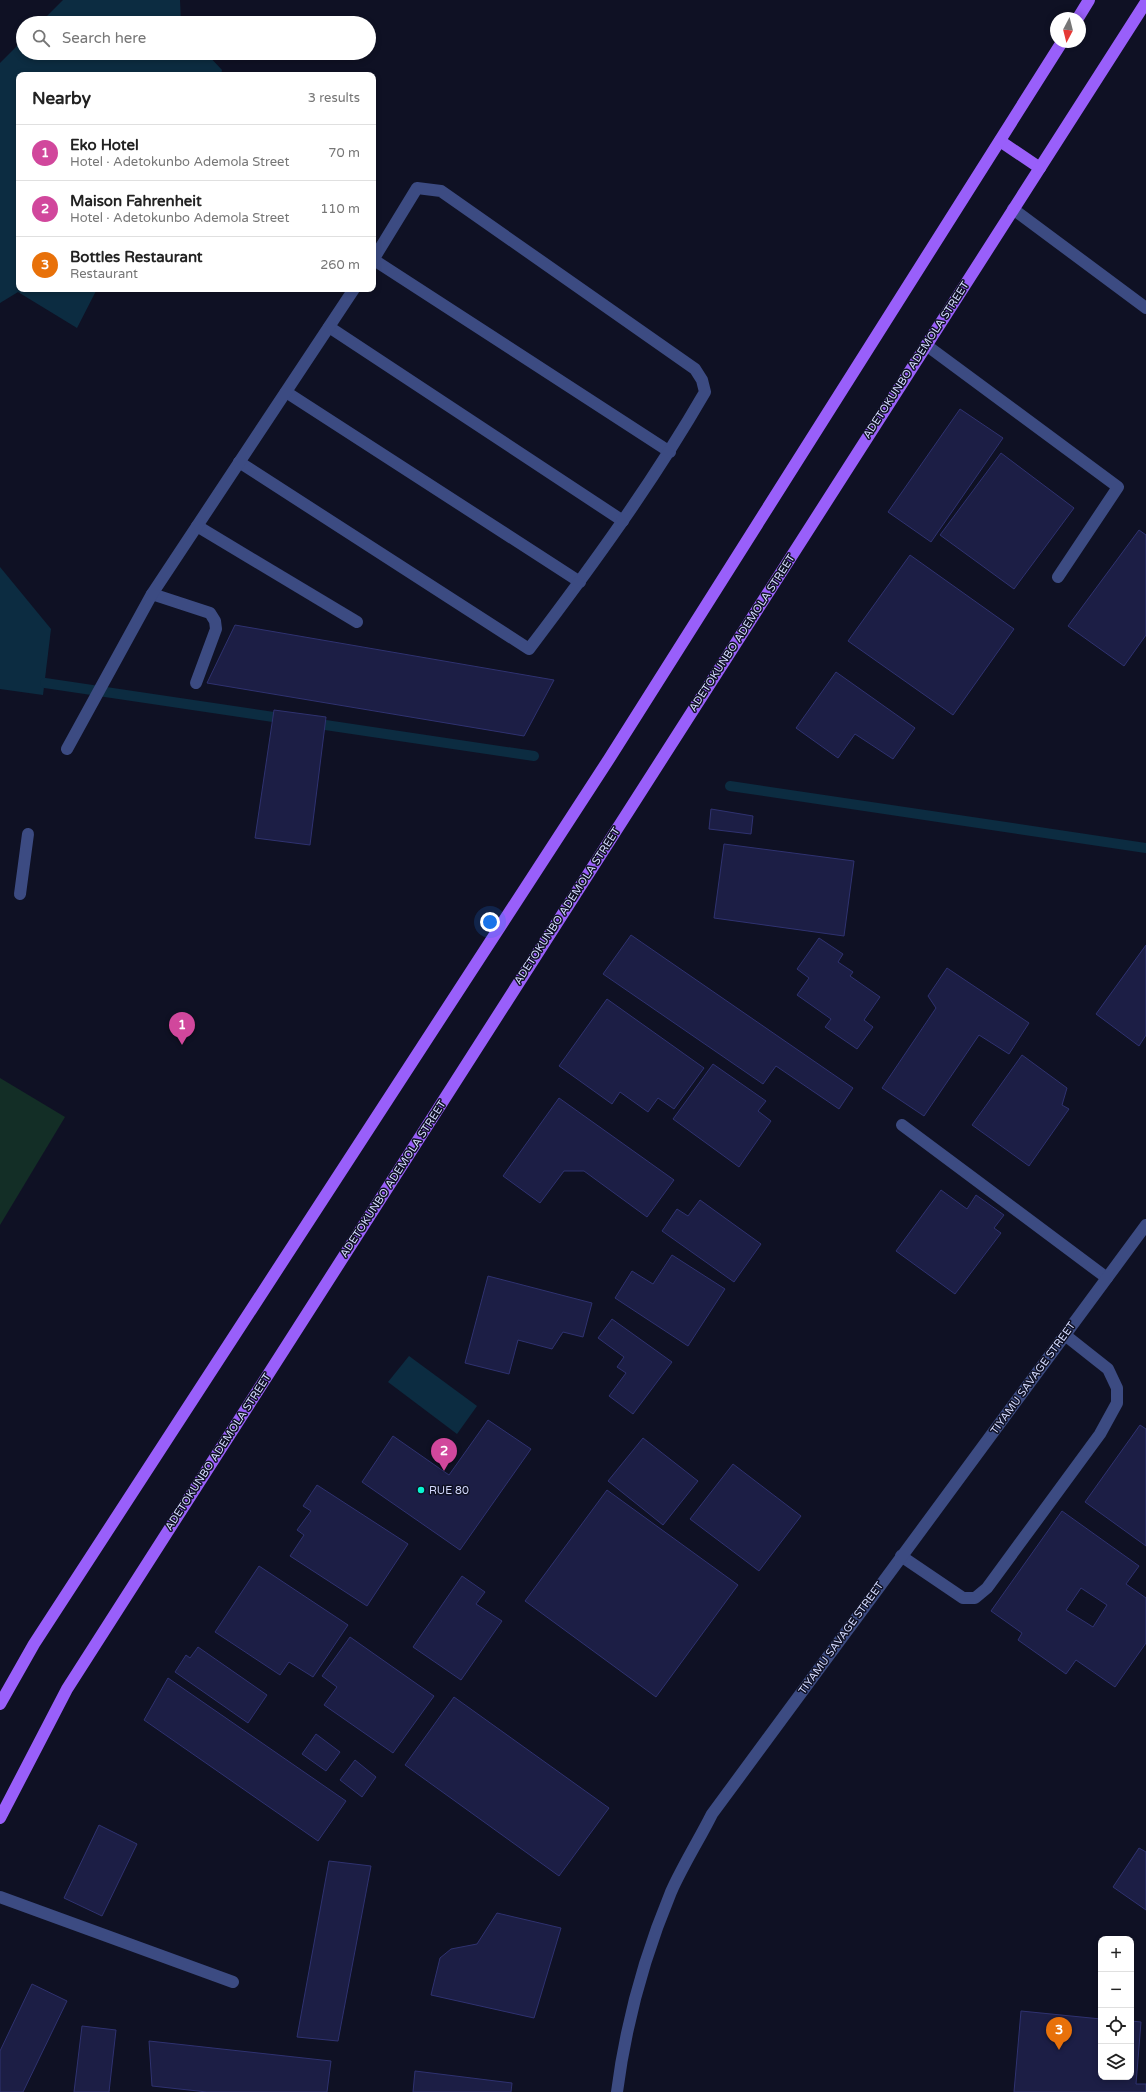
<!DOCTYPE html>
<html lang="en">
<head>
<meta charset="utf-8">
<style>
	body { margin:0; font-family:"Varela Round",sans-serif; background:#f2f2f2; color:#222 }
	.controls { position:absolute; right:12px; bottom:12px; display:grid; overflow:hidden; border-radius:8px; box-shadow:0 2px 6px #0003 }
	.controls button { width:36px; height:36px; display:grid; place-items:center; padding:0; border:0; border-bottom:1px solid #e0e0e0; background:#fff; color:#222; font:20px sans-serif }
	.compass { position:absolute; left:1050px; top:12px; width:36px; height:36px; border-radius:50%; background:#fff; box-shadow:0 2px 6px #0003; rotate:187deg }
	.you { position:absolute; left:490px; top:922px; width:14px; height:14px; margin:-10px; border:3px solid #fff; border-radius:50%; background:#1a73e8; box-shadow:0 0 0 6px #1a73e833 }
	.badge { display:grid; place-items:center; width:26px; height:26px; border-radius:50%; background:#168171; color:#fff; font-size:13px; font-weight:700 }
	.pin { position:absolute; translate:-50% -33px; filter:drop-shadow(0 1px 2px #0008) }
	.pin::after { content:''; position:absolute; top:21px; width:14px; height:12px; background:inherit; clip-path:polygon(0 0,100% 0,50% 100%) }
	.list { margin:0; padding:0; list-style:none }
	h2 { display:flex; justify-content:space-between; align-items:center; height:52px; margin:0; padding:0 16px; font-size:17px }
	h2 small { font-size:13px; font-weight:400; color:#767676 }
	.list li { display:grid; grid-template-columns:26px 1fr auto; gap:12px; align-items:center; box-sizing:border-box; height:56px; padding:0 16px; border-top:1px solid #e0e0e0 }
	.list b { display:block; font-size:15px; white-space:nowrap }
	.list p { margin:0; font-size:13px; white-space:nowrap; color:#767676 }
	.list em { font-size:13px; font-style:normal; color:#767676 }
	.icon { flex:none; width:22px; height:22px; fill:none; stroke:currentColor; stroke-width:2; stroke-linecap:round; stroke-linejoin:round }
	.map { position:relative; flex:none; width:1146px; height:2092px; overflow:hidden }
	.search { position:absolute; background:#fff; box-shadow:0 2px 6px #0003; left:16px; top:16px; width:360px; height:44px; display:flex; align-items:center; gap:10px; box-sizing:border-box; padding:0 14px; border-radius:22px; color:#767676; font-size:15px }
	.panel { position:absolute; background:#fff; box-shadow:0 2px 6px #0003; left:16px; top:72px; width:360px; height:220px; border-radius:8px }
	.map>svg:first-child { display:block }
	.green { fill:#132e26 }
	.water { fill:#0c2c41 }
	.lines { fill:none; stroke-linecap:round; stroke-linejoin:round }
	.stream { stroke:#0c2c41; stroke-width:10 }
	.building { fill:#1c1e45; stroke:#2f3270; fill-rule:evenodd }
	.minor { stroke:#3c4b82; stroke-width:12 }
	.major { stroke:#995ffa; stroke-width:12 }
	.poi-dot { fill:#08f6d2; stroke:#0f1124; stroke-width:1.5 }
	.labels { text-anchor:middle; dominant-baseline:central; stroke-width:3; stroke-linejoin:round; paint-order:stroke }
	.street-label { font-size:11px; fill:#d4dafe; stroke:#0f1124 }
	.poi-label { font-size:11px; fill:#d4dafe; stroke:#0f1124; text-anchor:start }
</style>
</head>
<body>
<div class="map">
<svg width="1146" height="2092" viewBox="0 0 1146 2092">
	<rect width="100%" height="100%" fill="#0f1124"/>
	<path class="green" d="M0,1078L65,1117L0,1225Z"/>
	<g class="water">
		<path d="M63,0H180L181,23H40Z"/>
		<path d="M23,40V53H206L222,70L221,75H19V289H97L77,328L18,292L0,303V63Z"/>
		<path d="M0,567L51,629L43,695L0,689Z"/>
		<path d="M409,1356L477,1406L457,1434L388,1382Z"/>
	</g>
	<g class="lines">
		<g class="stream">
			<path d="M45,683L287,719"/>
			<path d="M312,723L534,756"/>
			<path d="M730,786L1146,848"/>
		</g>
	</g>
	<g class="building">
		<path d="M960,409L1003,438L931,542L888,512Z"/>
		<path d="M1001,453L1074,508L1014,589L940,535Z"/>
		<path d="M1139,530L1146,535V635L1124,666L1068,626Z"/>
		<path d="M910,555L1014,629L953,715L848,641Z"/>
		<path d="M235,625L554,680L524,736L207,683Z"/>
		<path d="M836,672L915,728L893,759L855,734L838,758L796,728Z"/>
		<path d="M274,710L326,717L310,845L255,838Z"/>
		<path d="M711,809L753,816L751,834L709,829Z"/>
		<path d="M724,844L854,861L844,936L714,918Z"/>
		<path d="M631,935L853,1088L839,1109L776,1066L763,1084L603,974Z"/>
		<path d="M819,938L843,954L838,962L853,972L850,976L880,997L864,1020L873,1027L857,1049L825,1027L831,1019L797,995L809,978L797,969Z"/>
		<path d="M1146,945V1035L1139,1046L1096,1014Z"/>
		<path d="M947,968L1029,1023L1009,1054L979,1035L924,1116L882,1088L936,1008L928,996Z"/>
		<path d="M607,999L704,1068L674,1109L658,1098L648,1112L620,1092L612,1104L559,1066Z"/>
		<path d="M1022,1055L1067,1088L1062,1105L1069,1109L1029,1166L972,1125Z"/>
		<path d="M713,1064L766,1101L758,1111L771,1121L739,1167L673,1119Z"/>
		<path d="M559,1098L674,1180L647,1217L584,1171H564L540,1203L503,1176Z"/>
		<path d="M941,1190L967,1209L976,1195L1004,1215L994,1228L1001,1233L955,1294L896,1251Z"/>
		<path d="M700,1200L761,1244L734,1282L662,1231L677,1209L688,1216Z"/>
		<path d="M672,1255L725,1289L688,1346L615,1298L632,1271L653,1284Z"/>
		<path d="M488,1276L592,1303L583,1337L563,1332L552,1349L518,1340L509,1374L465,1363Z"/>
		<path d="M612,1319L672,1362L633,1414L609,1396L626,1373L617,1367L624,1357L598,1338Z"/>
		<path d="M488,1420L531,1449L460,1550L362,1482L393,1436L449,1475Z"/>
		<path d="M1140,1425L1146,1429V1546L1085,1502Z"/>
		<path d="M643,1438L698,1481L663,1525L608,1481Z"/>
		<path d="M733,1464L801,1516L759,1571L690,1519Z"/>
		<path d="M317,1485L408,1544L367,1606L290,1556L304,1535L297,1530L311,1511L303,1506Z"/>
		<path d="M607,1490L738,1585L656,1697L525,1601Z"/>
		<path d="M1062,1511L1139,1566L1126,1584L1146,1598V1643L1115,1687L1076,1660L1066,1674L1018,1640L1022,1633L991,1611ZM1081,1588L1107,1605L1093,1627L1066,1610Z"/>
		<path d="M259,1566L348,1625L313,1677L289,1662L280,1675L215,1632Z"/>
		<path d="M462,1576L485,1592L476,1604L502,1621L461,1680L413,1647Z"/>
		<path d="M350,1637L434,1696L393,1753L324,1705L337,1687L322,1676Z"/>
		<path d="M198,1647L267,1695L248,1723L175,1672L186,1655L190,1658Z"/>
		<path d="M168,1678L346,1801L318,1841L144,1720Z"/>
		<path d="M454,1697L609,1808L559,1876L405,1765Z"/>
		<path d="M316,1734L340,1752L326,1771L302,1754Z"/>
		<path d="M355,1760L376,1777L362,1797L340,1780Z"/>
		<path d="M99,1825L137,1844L102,1916L64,1898Z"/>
		<path d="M1139,1848L1146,1852V1910L1113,1887Z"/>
		<path d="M329,1861L371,1866L338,2041L297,2037Z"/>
		<path d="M497,1913L561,1928L534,2018L431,1995L440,1958L451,1949L477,1944Z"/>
		<path d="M32,1984L67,2001L23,2092H0V2051Z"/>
		<path d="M1021,2011L1101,2019V2077H1131V2021L1141,2022L1136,2084H1146V2092H1014Z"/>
		<path d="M82,2026L116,2030L109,2092H74Z"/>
		<path d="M149,2041L331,2061L327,2092H207L152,2086Z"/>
		<path d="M415,2071L512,2083L511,2092H413Z"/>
	</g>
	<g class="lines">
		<g class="minor">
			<path d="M1013,209L1146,308"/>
			<path d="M374,260L670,452"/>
			<path d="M329,327L623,521"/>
			<path d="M926,345L1118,487L1058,577"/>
			<path d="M286,392L580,582"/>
			<path d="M239,462L529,649C592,566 653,482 705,392L702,380L695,369L441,191L417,188L373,260"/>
			<path d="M197,526L357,622"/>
			<path d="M152,594L210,613L215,621L216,629L196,683"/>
			<path d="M67,749L152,594L354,289"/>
			<path d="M20,894L28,834"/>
			<path d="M902,1125L1107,1278"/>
			<path d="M901,1556L963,1598H975L987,1588L1100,1434L1117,1403V1388L1108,1369L1065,1335"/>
			<path d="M0,1897L233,1982"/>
			<path d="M617,2092C626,2022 644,1957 671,1892C683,1865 699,1840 712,1814L1146,1225"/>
		</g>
		<g class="major">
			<path d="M1078,18L1089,0"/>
			<path d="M1000,141L1040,168"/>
			<path d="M0,1704L34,1644L609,759L1062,42"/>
			<path d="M0,1818L67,1689L1146,2"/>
		</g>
	</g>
	<circle class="poi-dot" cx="421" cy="1490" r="4"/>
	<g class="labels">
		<g class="street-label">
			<text transform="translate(916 360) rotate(-57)">ADETOKUNBO ADEMOLA STREET</text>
			<text transform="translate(742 633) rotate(-57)">ADETOKUNBO ADEMOLA STREET</text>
			<text transform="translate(567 906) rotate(-57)">ADETOKUNBO ADEMOLA STREET</text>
			<text transform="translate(393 1179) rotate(-57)">ADETOKUNBO ADEMOLA STREET</text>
			<text transform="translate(1033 1378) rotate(-54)">TIYAMU SAVAGE STREET</text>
			<text transform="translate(218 1452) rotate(-57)">ADETOKUNBO ADEMOLA STREET</text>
			<text transform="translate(841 1638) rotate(-54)">TIYAMU SAVAGE STREET</text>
		</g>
		<g class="poi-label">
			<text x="429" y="1490">RUE 80</text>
		</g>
	</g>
</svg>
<div class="controls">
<button>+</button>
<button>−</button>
<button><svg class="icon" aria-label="locate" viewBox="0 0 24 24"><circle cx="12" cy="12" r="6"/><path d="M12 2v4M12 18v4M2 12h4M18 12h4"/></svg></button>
<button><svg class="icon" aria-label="layers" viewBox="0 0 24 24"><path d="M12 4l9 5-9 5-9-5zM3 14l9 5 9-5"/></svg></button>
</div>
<svg class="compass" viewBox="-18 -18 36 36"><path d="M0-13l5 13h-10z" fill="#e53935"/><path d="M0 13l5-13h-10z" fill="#767676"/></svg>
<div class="you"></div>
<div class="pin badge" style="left:182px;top:1045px;background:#d1479c">1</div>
<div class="pin badge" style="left:444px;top:1471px;background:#d1479c">2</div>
<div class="pin badge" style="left:1059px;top:2050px;background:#e8710a">3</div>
<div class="search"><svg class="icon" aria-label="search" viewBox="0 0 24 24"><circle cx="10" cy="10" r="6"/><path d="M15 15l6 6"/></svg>Search here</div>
<section class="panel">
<h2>Nearby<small>3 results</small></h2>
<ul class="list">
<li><span class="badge" style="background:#d1479c">1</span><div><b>Eko Hotel</b><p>Hotel · Adetokunbo Ademola Street</p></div><em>70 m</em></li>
<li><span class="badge" style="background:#d1479c">2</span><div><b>Maison Fahrenheit</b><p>Hotel · Adetokunbo Ademola Street</p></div><em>110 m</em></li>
<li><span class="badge" style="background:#e8710a">3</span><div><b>Bottles Restaurant</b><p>Restaurant</p></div><em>260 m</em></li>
</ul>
</section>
</div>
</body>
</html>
